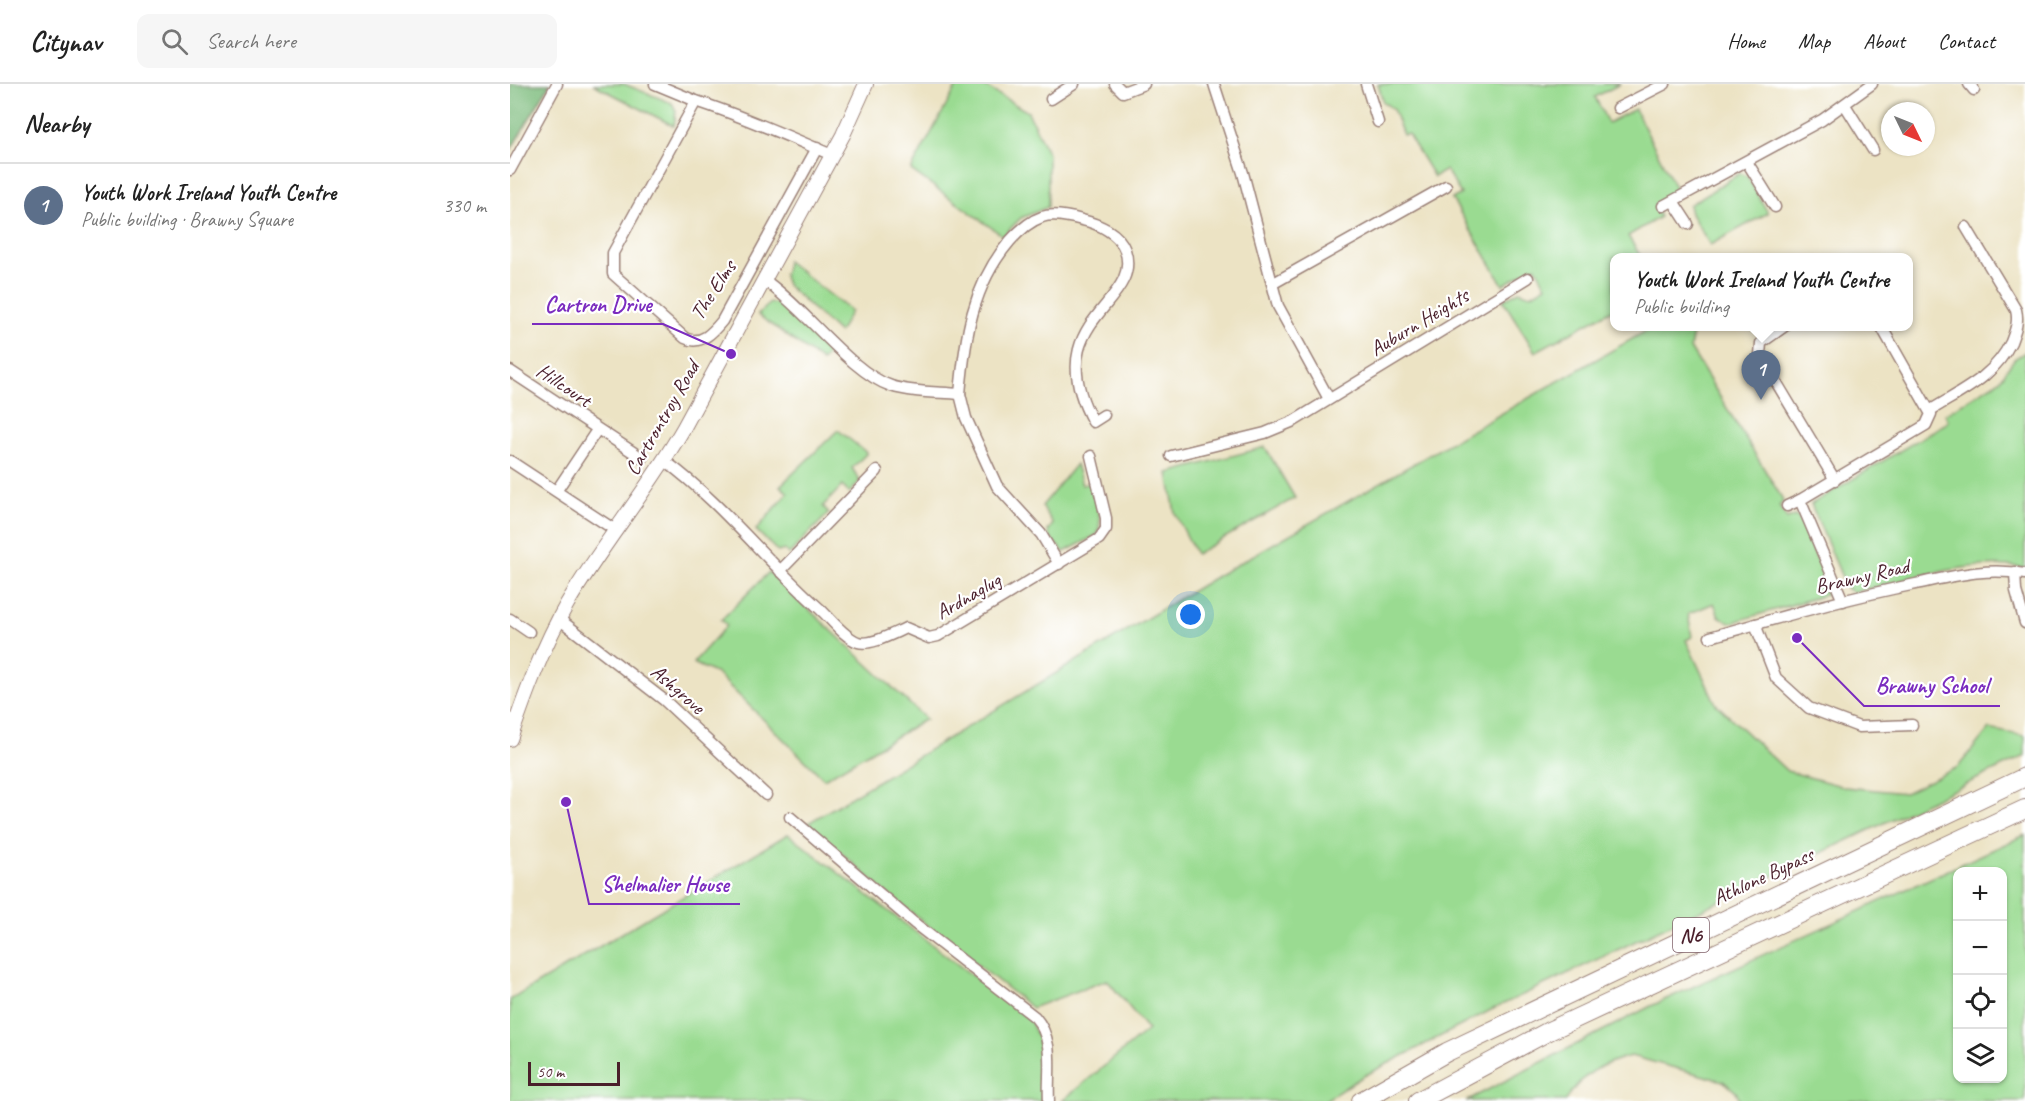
<!DOCTYPE html>
<html lang="en">
<head>
<meta charset="utf-8">
<style>
	body { margin:0; font-family:Caveat,sans-serif; background:#f6f6f6; color:#222 }
	.controls { position:absolute; right:18px; bottom:18px; display:grid; overflow:hidden; border-radius:12px; box-shadow:0 2px 4px #0004 }
	.controls button { width:54px; height:54px; display:grid; place-items:center; padding:0; border:0; border-bottom:2px solid #e0e0e0; background:#fff; color:#222; font:30px sans-serif }
	.compass { position:absolute; left:1371px; top:18px; width:54px; height:54px; border-radius:50%; background:#fff; box-shadow:0 2px 4px #0004; rotate:133deg }
	.scale { position:absolute; left:18px; bottom:15px; width:92px; box-sizing:border-box; padding-left:6px; border:3px solid #4a1f2b; border-top:0; font-size:16px; line-height:21px; white-space:nowrap; color:#4a1f2b; -webkit-text-stroke:4px #fff; paint-order:stroke }
	.you { position:absolute; left:681px; top:531px; width:21px; height:21px; margin:-15px; border:4px solid #fff; border-radius:50%; background:#1a73e8; box-shadow:0 0 0 9px #1a73e833 }
	.badge { display:grid; place-items:center; width:39px; height:39px; border-radius:50%; background:#b45309; color:#fff; font-size:20px; font-weight:700 }
	.pin { position:absolute; translate:-50% -50px; filter:drop-shadow(0 2px 3px #0008) }
	.pin::after { content:''; position:absolute; top:32px; width:21px; height:18px; background:inherit; clip-path:polygon(0 0,100% 0,50% 100%) }
	.popup { position:absolute; left:1100px; top:169px; width:303px; height:78px; box-sizing:border-box; display:grid; place-content:center; border-radius:12px; background:#fff; filter:drop-shadow(0 2px 4px #0005); font-size:20px; white-space:nowrap; color:#767676 }
	.popup b { font-size:22px; color:#222 }
	.popup::after { content:''; position:absolute; left:50%; top:100%; margin-left:-12px; border:12px solid transparent; border-top-color:#fff }
	.list { margin:0; padding:0; list-style:none }
	h2 { display:flex; justify-content:space-between; align-items:center; height:78px; margin:0; padding:0 24px; font-size:26px }
	h2 small { font-size:20px; font-weight:400; color:#767676 }
	.list li { display:grid; grid-template-columns:39px 1fr auto; gap:18px; align-items:center; box-sizing:border-box; height:84px; padding:0 24px; border-top:2px solid #e0e0e0 }
	.list b { display:block; font-size:22px; white-space:nowrap }
	.list p { margin:0; font-size:20px; white-space:nowrap; color:#767676 }
	.list em { font-size:20px; font-style:normal; color:#767676 }
	.icon { flex:none; width:33px; height:33px; fill:none; stroke:currentColor; stroke-width:2; stroke-linecap:round; stroke-linejoin:round }
	.map { position:relative; flex:none; width:1515px; height:1017px; overflow:hidden }
	header { display:flex; align-items:center; gap:36px; box-sizing:border-box; height:84px; padding:0 30px; background:#fff; border-bottom:2px solid #e0e0e0 }
	header strong { font-size:28px }
	nav { display:flex; gap:33px; margin-inline-start:auto; font-size:21px }
	.search { width:420px; height:54px; background:#f6f6f6; display:flex; align-items:center; gap:15px; box-sizing:border-box; padding:0 21px; border-radius:12px; color:#767676; font-size:22px }
	main { display:flex }
	aside { flex:1; background:#fff }
	.map>svg:first-child { display:block }
	.green { fill:#9adb91; stroke:#727d5e; stroke-width:1.5; fill-rule:evenodd }
	.forest { fill:#7bbb7b; stroke:#626d53; stroke-width:1.5 }
	.lines { fill:none; stroke-linecap:round; stroke-linejoin:round }
	.minor-casing { stroke:#9b8178; stroke-width:13 }
	.tertiary-casing { stroke:#9b8178; stroke-width:16 }
	.trunk-casing { stroke:#9b8178; stroke-width:20 }
	.minor { stroke:#fff; stroke-width:10 }
	.tertiary { stroke:#fff; stroke-width:14 }
	.trunk { stroke:#fff; stroke-width:18 }
	.labels { text-anchor:middle; dominant-baseline:central; stroke-width:4.5; stroke-linejoin:round; paint-order:stroke }
	.shield { fill:#fff; stroke:#80626b; stroke-width:1.5 }
	.shield-label { font-size:20px; font-weight:bold; fill:#4a1f2b }
	.street-label { font-size:21px; fill:#4a1f2b; stroke:#fff }
	.leader { fill:none; stroke:#7b2cbf; stroke-width:2 }
	.callout-dot { fill:#7b2cbf; stroke:#fff; stroke-width:2 }
	.callout-label { font-size:22px; text-anchor:middle; font-weight:bold; fill:#7b2cbf; stroke:#fff; stroke-width:4.5; stroke-linejoin:round; paint-order:stroke }
</style>
</head>
<body>
<header>
<strong>Citynav</strong>
<div class="search"><svg class="icon" aria-label="search" viewBox="0 0 24 24"><circle cx="10" cy="10" r="6"/><path d="M15 15l6 6"/></svg>Search here</div>
<nav><a>Home</a><a>Map</a><a>About</a><a>Contact</a></nav>
</header>
<main>
<aside>
<h2>Nearby<small></small></h2>
<ul class="list">
<li><span class="badge" style="background:#5c6f8a">1</span><div><b>Youth Work Ireland Youth Centre</b><p>Public building · Brawny Square</p></div><em>330 m</em></li>
</ul>
</aside>
<div class="map">
<svg width="1515" height="1017" viewBox="0 0 1515 1017">
	<rect width="100%" height="100%" fill="#fff"/>
	<filter id="ink" filterUnits="userSpaceOnUse"><feTurbulence type="fractalNoise" baseFrequency=".0167" numOctaves="2"/><feDisplacementMap in="SourceGraphic" scale="12" xChannelSelector="R" yChannelSelector="G"/><feConvolveMatrix kernelMatrix="1 2 1 2 8 2 1 2 1" color-interpolation-filters="sRGB"/></filter>
	<filter id="wash" filterUnits="userSpaceOnUse"><feTurbulence type="fractalNoise" baseFrequency=".008" numOctaves="4" result="noise"/><feDisplacementMap in="SourceGraphic" scale="24" xChannelSelector="R" yChannelSelector="G"/><feGaussianBlur stdDeviation="1.35" result="paint"/><feColorMatrix in="noise" values="0 0 0 0 0 0 0 0 0 0 0 0 0 0 0 0 0 1.4 0 .05"/><feComposite in="paint" operator="in"/></filter>
	<g filter="url(#wash)">
		<rect width="100%" height="100%" fill="#ece3c4"/>
		<g class="green">
			<path d="M83,0H114L162,19L166,27L164,42Z"/>
			<path d="M448,0H471L518,28L538,70V123L511,134L493,152L401,86Z"/>
			<path d="M868,0H1110L1085,13L1098,39L1125,25L1168,109L1144,121L1150,133L1118,152L1131,173L1104,174V225L1025,268L993,216L1009,207L1021,211L1036,202L1025,182L993,201L942,115L951,110L936,86L924,93L898,50L893,51L883,25L873,18Z"/>
			<path d="M1230,89L1237,92L1258,129L1200,161L1181,130L1179,121Z"/>
			<path d="M277,177L341,227L329,249L277,201L274,192Z"/>
			<path d="M260,219L271,220L320,266L312,277L248,231Z"/>
			<path d="M1143,243H1184L1180,264L1272,414L1273,418L1269,422L1277,435L1285,432L1289,434L1320,506L1315,511L1220,539L1209,532L1204,519L1178,530L1182,553L1176,556L1206,620L1277,687L1335,703L1395,709L1448,683L1479,645L1515,652V672L981,926L852,993L814,1017H552L638,946L597,896L522,924L373,806L298,739L707,492Z"/>
			<path d="M1515,268V484C1459,474 1398,497 1343,508L1337,505L1301,420L1435,340L1438,337L1435,330L1490,296L1504,275Z"/>
			<path d="M328,346L357,369L342,384L350,397L339,409L332,402L313,422L319,429L279,470L274,466L268,468L246,446L278,409L270,402Z"/>
			<path d="M755,363L785,414L686,470L665,429L658,389Z"/>
			<path d="M566,380L572,401L583,398L590,435L589,446L587,451L554,468L540,454L538,447L543,440L532,422Z"/>
			<path d="M259,488L416,635L314,695L207,590L183,579L217,541L211,536Z"/>
			<path d="M278,750L520,936L529,956L532,1017H0V916Z"/>
			<path d="M1515,751V1017H1230L1226,1008L1213,997L1121,972C1092,979 1070,991 1056,1017H956L1141,922ZM1448,788H1492V994H1448Z"/>
		</g>
		<path class="forest" d="M0,0H40L0,67Z"/>
	</g>
	<g filter="url(#ink)">
		<g class="lines">
			<g class="minor-casing">
				<g id="minor">
					<path d="M145,0L186,17"/>
					<path d="M605,0L613,8L634,0"/>
					<path d="M704,0L733,89L768,222L819,315"/>
					<path d="M856,0L868,38"/>
					<path d="M1459,0L1464,6"/>
					<path d="M541,15L564,0"/>
					<path d="M1335,21L1363,66"/>
					<path d="M1108,24L1155,0"/>
					<path d="M307,64L212,237C203,248 191,262 175,254L103,190V169L186,17C233,32 277,52 322,71"/>
					<path d="M1237,78L1265,123"/>
					<path d="M0,86L47,0"/>
					<path d="M1163,117L1178,140"/>
					<path d="M1153,122L1312,36L1362,0"/>
					<path d="M254,196C294,223 340,288 381,302C403,309 428,308 450,310C455,254 462,201 500,157C508,148 520,137 532,133C543,129 561,133 572,136C589,140 609,149 615,166C634,221 527,235 583,338L594,331"/>
					<path d="M762,200L936,102"/>
					<path d="M1275,242L1251,259L1250,271L1325,396"/>
					<path d="M0,287L132,374"/>
					<path d="M450,310L456,334L487,402L531,450L549,480"/>
					<path d="M1421,326C1453,306 1484,293 1501,258C1505,247 1509,238 1506,226L1456,143"/>
					<path d="M661,372L755,349L784,337L1018,194"/>
					<path d="M0,377L105,446"/>
					<path d="M155,377C212,419 257,478 310,525C321,535 334,553 348,558C361,562 384,549 396,544L419,554L428,552L589,455L596,445V434L581,372"/>
					<path d="M47,406L87,346"/>
					<path d="M1277,422L1290,416"/>
					<path d="M270,487L367,387"/>
					<path d="M1505,488L1506,507L1515,539"/>
					<path d="M1333,517L1290,416L1416,341L1421,330L1371,242"/>
					<path d="M0,535L19,548"/>
					<path d="M49,535L154,616L256,711"/>
					<path d="M1245,540L1266,594L1299,624L1349,643L1402,641"/>
					<path d="M1200,553C1268,534 1336,514 1406,500C1444,492 1476,483 1515,490"/>
					<path d="M280,733L404,839L525,933C546,957 537,988 539,1017"/>
				</g>
			</g>
			<g class="tertiary-casing">
				<path id="tertiary" d="M0,655C16,609 33,562 57,520C92,460 138,406 173,345L333,51L356,0"/>
			</g>
			<g class="trunk-casing">
				<g id="trunk">
					<path d="M851,1017L937,968L1515,693"/>
					<path d="M908,1017L1039,947L1515,725"/>
				</g>
			</g>
			<use href="#minor" class="minor"/>
			<use href="#tertiary" class="tertiary"/>
			<use href="#trunk" class="trunk"/>
		</g>
	</g>
	<g class="labels">
		<rect class="shield" x="1163" y="834" width="36" height="34" rx="4.5"/>
		<g class="shield-label">
			<text x="1181" y="851">N6</text>
		</g>
		<g class="street-label">
			<text transform="translate(203 206) rotate(-57)">The Elms</text>
			<text transform="translate(909 238) rotate(-31)">Auburn Heights</text>
			<text transform="translate(54 301) rotate(34)">Hillcourt</text>
			<text transform="translate(152 334) rotate(-60)">Cartrontroy Road</text>
			<text transform="translate(1352 492) rotate(-13)">Brawny Road</text>
			<text transform="translate(458 512) rotate(-30)">Ardnaglug</text>
			<text transform="translate(168 605) rotate(41)">Ashgrove</text>
			<text transform="translate(1253 792) rotate(-25)">Athlone Bypass</text>
		</g>
	</g>
	<path class="leader" d="M221 270L153 240H22M1287 554L1354 622H1490M56 718L79 820H230"/>
	<g class="callout-dot">
		<circle cx="221" cy="270" r="6"/>
		<circle cx="1287" cy="554" r="6"/>
		<circle cx="56" cy="718" r="6"/>
	</g>
	<g class="callout-label">
		<text x="88" y="228">Cartron Drive</text>
		<text x="1422" y="609">Brawny School</text>
		<text x="155" y="808">Shelmalier House</text>
	</g>
</svg>
<div class="controls">
<button>+</button>
<button>−</button>
<button><svg class="icon" aria-label="locate" viewBox="0 0 24 24"><circle cx="12" cy="12" r="6"/><path d="M12 2v4M12 18v4M2 12h4M18 12h4"/></svg></button>
<button><svg class="icon" aria-label="layers" viewBox="0 0 24 24"><path d="M12 4l9 5-9 5-9-5zM3 14l9 5 9-5"/></svg></button>
</div>
<svg class="compass" viewBox="-18 -18 36 36"><path d="M0-13l5 13h-10z" fill="#e53935"/><path d="M0 13l5-13h-10z" fill="#767676"/></svg>
<div class="scale">50 m</div>
<div class="you"></div>
<div class="pin badge" style="left:1251px;top:316px;background:#5c6f8a">1</div>
<div class="popup"><b>Youth Work Ireland Youth Centre</b>Public building</div>
</div>
</main>
</body>
</html>
